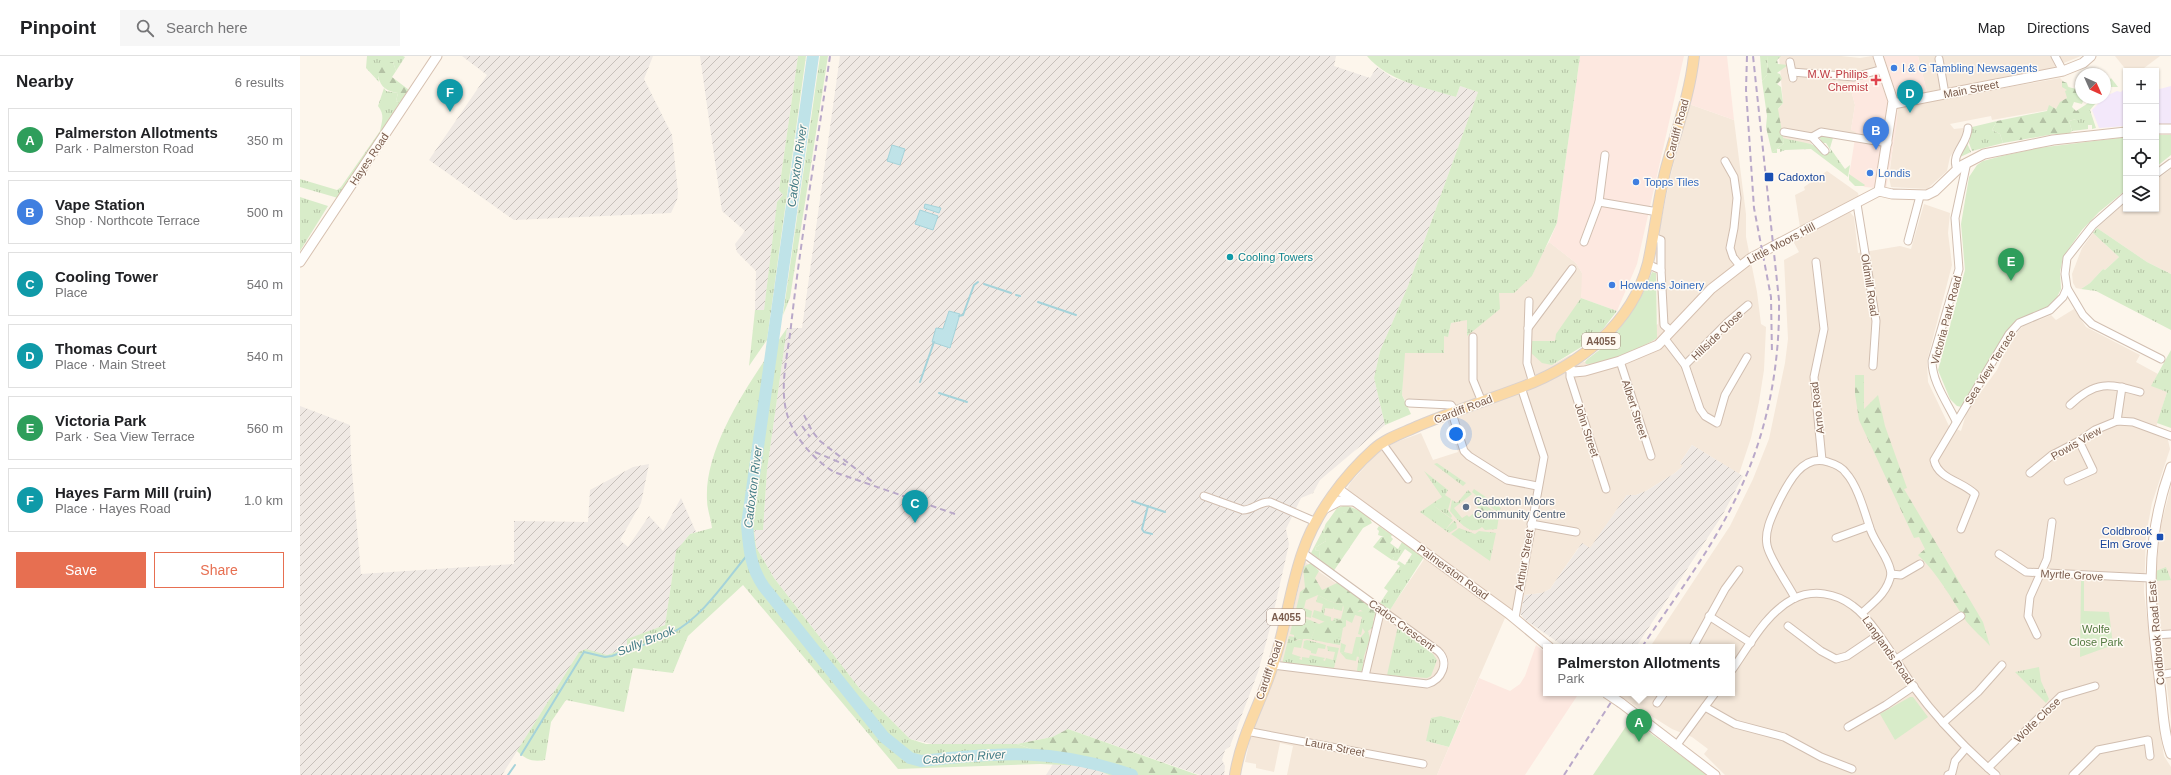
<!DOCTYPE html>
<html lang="en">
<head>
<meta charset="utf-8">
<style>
	body { margin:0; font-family:Helvetica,sans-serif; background:#f6f6f6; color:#202124 }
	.controls { position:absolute; right:12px; top:12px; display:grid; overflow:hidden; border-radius:0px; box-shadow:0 1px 3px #0004 }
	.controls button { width:36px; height:36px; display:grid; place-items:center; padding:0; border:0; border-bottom:1px solid #e0e0e0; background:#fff; color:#202124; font:20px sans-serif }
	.compass { position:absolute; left:1775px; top:12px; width:36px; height:36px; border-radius:50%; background:#fff; box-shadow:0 1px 3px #0004; rotate:135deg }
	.you { position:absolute; left:1156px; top:378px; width:14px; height:14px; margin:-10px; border:3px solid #fff; border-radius:50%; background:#1a73e8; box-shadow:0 0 0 6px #1a73e833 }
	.badge { display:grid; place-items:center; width:26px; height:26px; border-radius:50%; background:#e76f51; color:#fff; font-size:13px; font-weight:700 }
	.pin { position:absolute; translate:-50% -33px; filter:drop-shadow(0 1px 2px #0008) }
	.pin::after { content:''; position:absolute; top:21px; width:14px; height:12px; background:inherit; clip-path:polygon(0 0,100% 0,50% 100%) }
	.popup { position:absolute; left:1243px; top:588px; width:192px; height:52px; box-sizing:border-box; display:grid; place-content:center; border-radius:0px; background:#fff; filter:drop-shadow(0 1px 3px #0005); font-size:13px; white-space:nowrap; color:#757577 }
	.popup b { font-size:15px; color:#202124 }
	.popup::after { content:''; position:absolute; left:50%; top:100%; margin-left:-8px; border:8px solid transparent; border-top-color:#fff }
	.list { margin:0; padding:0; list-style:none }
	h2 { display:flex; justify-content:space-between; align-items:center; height:52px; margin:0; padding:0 16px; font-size:17px }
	h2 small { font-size:13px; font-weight:400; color:#757577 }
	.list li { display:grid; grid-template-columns:26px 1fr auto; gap:12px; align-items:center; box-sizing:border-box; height:64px; margin:0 8px 8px; padding:0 8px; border:1px solid #e0e0e0; border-radius:0px }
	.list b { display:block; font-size:15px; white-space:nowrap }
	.list p { margin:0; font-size:13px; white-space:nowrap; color:#757577 }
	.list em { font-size:13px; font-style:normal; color:#757577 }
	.actions { display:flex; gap:8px; padding:12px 16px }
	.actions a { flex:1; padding:9px 0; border:1px solid #e76f51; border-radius:0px; text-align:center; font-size:14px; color:#e76f51 }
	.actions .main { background:#e76f51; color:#fff }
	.icon { flex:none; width:22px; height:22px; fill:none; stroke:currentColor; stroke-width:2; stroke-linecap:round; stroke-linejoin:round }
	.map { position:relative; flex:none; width:1871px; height:719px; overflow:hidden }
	header { display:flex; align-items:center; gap:24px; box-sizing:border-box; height:56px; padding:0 20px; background:#fff; border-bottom:1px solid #e0e0e0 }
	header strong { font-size:19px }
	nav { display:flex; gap:22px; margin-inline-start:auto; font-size:14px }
	.search { width:280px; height:36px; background:#f6f6f6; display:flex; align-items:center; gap:10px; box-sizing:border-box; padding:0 14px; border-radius:0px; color:#757577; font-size:15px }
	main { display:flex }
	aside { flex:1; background:#fff }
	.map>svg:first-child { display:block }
	.residential { fill:#f5e8da }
	.commercial { fill:#fde8e0 }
	.industrial { fill:url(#industrial-furrows) }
	.education { fill:#f3e8fa }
	.grass { fill:url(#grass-tufts) }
	.forest { fill:url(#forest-firs) }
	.green { fill:#d8ecc9 }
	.water { fill:#bfe3e8; stroke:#a5d3da }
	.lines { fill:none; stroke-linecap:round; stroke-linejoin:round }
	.stream { stroke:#a5d3da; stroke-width:2 }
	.river { stroke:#bfe3e8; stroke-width:12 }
	.street-casing { stroke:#d1beb0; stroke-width:9 }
	.secondary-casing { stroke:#d6c0b0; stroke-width:11 }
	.primary-casing { stroke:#dad1cd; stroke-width:12 }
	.street { stroke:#fff; stroke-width:7 }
	.secondary { stroke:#fff; stroke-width:9 }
	.primary { stroke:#fbd9a5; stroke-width:10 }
	.rail { stroke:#b9a8c9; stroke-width:2; stroke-dasharray:6 4; stroke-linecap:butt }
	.secondary-bridge-casing { stroke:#d6c0b0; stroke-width:11; stroke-linecap:butt }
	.secondary-bridge { stroke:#fff; stroke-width:9 }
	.shop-dot { fill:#3f7fe0; stroke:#fffaf3; stroke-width:1.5 }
	.health-dot { fill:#e0444e; stroke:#fffaf3; stroke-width:1.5 }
	.transit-dot { fill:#1a4fb4; stroke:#fffaf3; stroke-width:1.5 }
	.culture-dot { fill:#0f9aa8; stroke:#fffaf3; stroke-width:1.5 }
	.service-dot { fill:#5c6f8a; stroke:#fffaf3; stroke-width:1.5 }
	.labels { text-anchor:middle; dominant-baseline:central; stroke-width:3; stroke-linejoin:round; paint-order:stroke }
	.shield { fill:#fffaf3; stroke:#a28b7f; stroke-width:1 }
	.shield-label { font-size:10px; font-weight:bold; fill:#7a5c4d }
	.shop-label { font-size:11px; fill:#366cbe; stroke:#fffaf3; text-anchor:start }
	.health-label { font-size:11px; fill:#be3a42; stroke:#fffaf3; text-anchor:end }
	.street-label { font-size:11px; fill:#7a5c4d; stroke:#fffaf3 }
	.transit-label { font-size:11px; fill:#164399; stroke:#fffaf3; text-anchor:start }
	.culture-label { font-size:11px; fill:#0d838f; stroke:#fffaf3; text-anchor:start }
	.service-label { font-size:11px; fill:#4e5e75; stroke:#fffaf3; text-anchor:start }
	.park-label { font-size:11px; fill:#537a41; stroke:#fffaf3 }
	.water-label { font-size:12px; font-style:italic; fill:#437c86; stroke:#fffaf3 }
</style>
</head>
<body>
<header>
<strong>Pinpoint</strong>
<div class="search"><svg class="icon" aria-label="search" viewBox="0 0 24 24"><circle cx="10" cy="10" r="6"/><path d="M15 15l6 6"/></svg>Search here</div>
<nav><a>Map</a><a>Directions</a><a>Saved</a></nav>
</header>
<main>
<aside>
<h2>Nearby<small>6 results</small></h2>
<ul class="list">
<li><span class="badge" style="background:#2e9e5b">A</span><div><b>Palmerston Allotments</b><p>Park · Palmerston Road</p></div><em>350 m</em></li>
<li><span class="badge" style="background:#3f7fe0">B</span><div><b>Vape Station</b><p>Shop · Northcote Terrace</p></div><em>500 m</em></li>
<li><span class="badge" style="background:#0f9aa8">C</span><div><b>Cooling Tower</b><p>Place</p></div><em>540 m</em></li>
<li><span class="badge" style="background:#0f9aa8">D</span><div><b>Thomas Court</b><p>Place · Main Street</p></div><em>540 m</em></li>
<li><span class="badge" style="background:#2e9e5b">E</span><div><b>Victoria Park</b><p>Park · Sea View Terrace</p></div><em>560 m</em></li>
<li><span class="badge" style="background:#0f9aa8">F</span><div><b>Hayes Farm Mill (ruin)</b><p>Place · Hayes Road</p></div><em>1.0 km</em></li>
</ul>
<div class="actions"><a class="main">Save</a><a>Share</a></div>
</aside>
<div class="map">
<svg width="1871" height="719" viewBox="0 0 1871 719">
	<defs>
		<pattern id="industrial-furrows" width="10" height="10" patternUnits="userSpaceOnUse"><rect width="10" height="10" fill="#efe9e4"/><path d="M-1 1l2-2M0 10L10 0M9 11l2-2" fill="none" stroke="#c7c0bb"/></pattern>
		<pattern id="grass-tufts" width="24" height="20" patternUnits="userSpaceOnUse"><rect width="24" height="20" fill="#d8ecc9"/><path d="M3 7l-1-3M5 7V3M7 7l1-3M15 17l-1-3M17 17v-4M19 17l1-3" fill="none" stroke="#b4c2a5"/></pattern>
		<pattern id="forest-firs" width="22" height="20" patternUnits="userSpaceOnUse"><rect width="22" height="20" fill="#d8ecc9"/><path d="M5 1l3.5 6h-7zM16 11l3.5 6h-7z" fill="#b4c2a5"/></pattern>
	</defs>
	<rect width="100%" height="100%" fill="#fdf6ec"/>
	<g class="residential">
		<path d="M1479,0H1541L1560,2L1572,0L1579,19L1559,25L1549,26L1555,49L1551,74L1557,75L1555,85L1521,79L1511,88L1481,84L1476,56L1483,47Z"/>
		<path d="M1618,0H1781L1749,13L1627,36Z"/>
		<path d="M1815,0H1860L1840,15H1827Z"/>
		<path d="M1760,22L1779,41L1770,48L1771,50L1692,64L1691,60L1650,68L1654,73L1663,72L1665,77L1650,101L1647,115L1627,133L1591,131L1589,121L1598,51Z"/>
		<path d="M1389,48L1434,64L1446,158V181L1457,236L1461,268L1466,271L1464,314L1459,346L1451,382L1439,418L1392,389L1380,407L1384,409L1375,417L1346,435L1336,439H1327L1290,493L1281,488L1250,533L1242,537L1225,539L1220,557L1214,567L1205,562L1160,665L1141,660L1126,685L1149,691L1137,719H987L993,690L980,687L974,716L956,712V708L945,706L950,683L981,604L1005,506L1085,561L1125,502L1041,443L1051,426L1079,395L1096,386L1121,377L1133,404L1158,396L1143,352L1108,350L1102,339L1104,297H1143L1144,279L1148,280L1151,267L1167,263V280L1199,237L1232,220L1242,197L1249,186L1276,207L1282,217L1283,229L1281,242L1252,309L1270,299L1289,308L1358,268L1356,191L1370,122Z"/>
		<path d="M1871,113V218L1847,206L1797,172L1826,146V153H1856V124Z"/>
		<path d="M1527,115L1558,137L1559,142L1500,171L1495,139L1505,134L1504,131Z"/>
		<path d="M1624,148L1650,157L1648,177L1652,209L1627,305L1628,326L1649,370L1661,375L1667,355L1697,314L1709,287L1726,266L1739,264L1751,259L1756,264L1774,253L1786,271L1840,299L1836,306L1858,318L1852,330L1867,336L1854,378L1868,384L1870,393L1852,447L1846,479L1844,536L1861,682L1864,700L1871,711V719H1425L1404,698L1408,693L1392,681L1372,673L1318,639L1319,637H1432V591H1350L1430,470L1453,423L1469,383L1485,307L1488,283L1484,204L1499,196L1493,185L1550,156L1554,161L1558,197L1600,190L1611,193Z"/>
		<path d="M1793,177L1819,201L1805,214L1803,213L1790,227L1781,233L1776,232L1773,227L1772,218L1782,192Z"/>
		<path d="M1871,430V663L1856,543V515L1861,469Z"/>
	</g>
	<g class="commercial">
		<path d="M1280,0H1384L1337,208L1317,255L1281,242L1282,217L1276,207L1249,186L1257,167Z"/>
		<path d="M1399,0H1427L1434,64L1389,48L1397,18Z"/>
		<path d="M1572,0H1618L1627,36L1598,42L1597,66L1586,133L1565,131L1551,124L1549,120L1556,76L1551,74L1555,49L1549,26L1559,25L1579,19Z"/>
		<path d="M1236,589L1246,597V637H1279L1225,719H1137L1179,622L1210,635L1220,628L1225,620Z"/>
	</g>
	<g class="industrial">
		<path d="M162,0H353L344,23L372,79L378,137L377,144L371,157L214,164L129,104L187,19Z"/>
		<path d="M400,0H498L479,133L484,139L477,146L464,255L455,254L456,215L437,196L435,188L445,175L422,155Z"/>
		<path d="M540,0H1036L1034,10L1070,22L1077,11L1093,22L1156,41L1160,30L1178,36L1108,230L1080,295L1074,322L1085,369L1020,424L1013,437L1001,442L986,473L989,488L970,572L958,616L930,690L925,694L922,704L925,710L924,719H900L768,673L752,681L717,688H632L610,683L560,633L474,522L456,491L454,474L463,473L467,414L487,272H502Z"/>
		<path d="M0,350L50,369L51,403L61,518L214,508V465L288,466L290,434L333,411L349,408L341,447L320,484L328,491L349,460L363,475L381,442L396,476L390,478L376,495L365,569L328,583L327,592L307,599L279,596L202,719H0Z"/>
		<path d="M1392,389L1443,420L1423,458L1336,591H1265L1224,563L1220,557L1225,539L1242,537L1250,533L1282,487L1290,492L1327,439H1336L1346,435L1375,417L1383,410L1380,407Z"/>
		<path d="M753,708L787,710L809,719H746Z"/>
	</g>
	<g class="education">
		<path d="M1871,30V68H1856V34Z"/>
		<path d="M1826,31V70L1799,72L1792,54L1806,40L1817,35L1821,36Z"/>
	</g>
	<g class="grass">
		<path d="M67,0H103L105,1L96,15L93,6L74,20H78L79,26L66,12Z"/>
		<path d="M498,0H506L467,284L449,310L455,254H464L477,146L483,139L479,134Z"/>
		<path d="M520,0H528L490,242L483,259Z"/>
		<path d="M1067,0H1280L1257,167L1232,220L1214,237H1199L1200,253L1167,280V264L1151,267L1148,281L1144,280V297H1105L1102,339L1111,358L1085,369L1074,322L1080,295L1108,230L1178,36L1160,30L1156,41C1124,31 1089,26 1067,0Z"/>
		<path d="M1460,0H1468L1467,19L1462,25Z"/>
		<path d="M1811,22L1818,31H1805V29Z"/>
		<path d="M84,32L86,35L98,37L96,45L100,47L40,141L38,142L0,131V123L37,134L41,131L80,75C82,65 85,59 78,50Z"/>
		<path d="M1796,42H1800L1790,54L1796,72L1792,73V69H1788V73L1772,75L1769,65L1776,63V55Z"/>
		<path d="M1697,65L1692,74L1700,78L1703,87L1672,95L1669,87L1672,71Z"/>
		<path d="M1520,79L1533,82L1530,92L1545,113L1550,109L1548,121L1511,93L1485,94L1480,96V93H1477V97H1472L1484,87L1483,82L1511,88L1528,97L1531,95L1526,87H1522L1519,80Z"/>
		<path d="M1667,87L1671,96L1658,102Z"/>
		<path d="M0,141L28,150L0,195Z"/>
		<path d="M1797,172L1847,206L1871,218V274L1796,235L1781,233L1790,227L1803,213L1805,214L1819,201L1793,177Z"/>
		<path d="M1281,242L1317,255L1303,273L1286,288L1252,309L1242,307L1231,297L1230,285H1255L1256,278Z"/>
		<path d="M487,272L467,414L463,474H454L456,491L474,522L560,633L610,683L626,688H717L734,694L813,712L829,719H809L787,710L740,708L598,713L443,529L388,580L373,617L333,612L324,656L266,644L251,666L245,704C233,706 226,704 217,695L279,596L286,593L307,599L327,592V583L365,569L376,495L390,478L412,472C411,463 407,453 407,444C404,387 456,317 487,272Z"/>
		<path d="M1871,294V372L1857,367L1867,336L1851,330Z"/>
		<path d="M1137,407L1166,427L1163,430L1134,408Z"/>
		<path d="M1124,415L1148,434L1145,439L1151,443L1148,454L1152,460L1151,462L1134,450L1146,473L1154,465L1156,466L1157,472L1149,477L1120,456L1142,441Z"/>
		<path d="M1174,433L1190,444L1187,448L1172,436Z"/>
		<path d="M1168,434L1172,438L1154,452L1162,462L1167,459L1169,461L1179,453L1177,451L1179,449L1174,439L1184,448L1179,451L1180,457L1191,459L1192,454L1199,460L1197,473L1185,474L1182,471C1170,482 1157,463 1150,455L1152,444L1157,447Z"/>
		<path d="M1191,445L1201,452L1199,457L1188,449Z"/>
		<path d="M1046,449L1045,456L1028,465L1037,452Z"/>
		<path d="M1024,472L1026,485L1016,491L1015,495L1020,494L1019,503L1011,497Z"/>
		<path d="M1159,472L1175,478L1179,475L1196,477L1190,505L1151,478Z"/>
		<path d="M1102,486L1124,501L1090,554L1080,547L1088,535L1084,532L1100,510L1097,508L1099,505L1105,509L1112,498L1105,493L1097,505L1092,504L1094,501V490L1098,493Z"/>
		<path d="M1866,511L1871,524L1856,525V515Z"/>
		<path d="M1018,539L1029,545L1043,549L1042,555L1034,553V551L1033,553L1025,552L1024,559L1031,561V565L1025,566L1012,561L1014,554L1021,556L1023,548L1016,546Z"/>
		<path d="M999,541L1006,544L1004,552L1012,555L1011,562L995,558Z"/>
		<path d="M1044,551L1045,557L1074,554L1076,555L1073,564C1063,566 1063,571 1061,579L1058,578L1062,561L1055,559L1052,567L1046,564L1033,565L1034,562L1041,563Z"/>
		<path d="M994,560L1010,564L998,566L994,572V579L990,578Z"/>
		<path d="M1098,570L1133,598L1137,604L1131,620L1127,622L1087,619Z"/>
		<path d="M1015,572L1035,582L1040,574L1043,572L1040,589L1008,583H1011Z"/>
		<path d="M989,580L994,581V585L1003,583L1001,592L994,591L992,598L1001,601L999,603L1002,604V601L1009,602L1010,599L1025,602L1023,604L1025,605L1026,602L1033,604L1035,596L1028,595L1027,590L1039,592L1034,612L982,608Z"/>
		<path d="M1007,584L1026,589L1025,593L1018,592L1016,598L1011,597V595L1003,592L1004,585Z"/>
		<path d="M1040,596L1057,600L1056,605L1046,603Z"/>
		<path d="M1059,600H1064L1062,616L1057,615Z"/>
		<path d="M1739,611L1741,625L1749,643L1746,647L1715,616Z"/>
		<path d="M1141,660L1160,665L1149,691L1126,685L1131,662Z"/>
	</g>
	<g class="forest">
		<path d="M1468,0H1481L1477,4L1478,8L1488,9L1477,17L1480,18L1482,23L1477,28L1481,31L1483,47L1478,53L1484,87L1472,97L1466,71L1467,60L1462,25L1467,19Z"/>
		<path d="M93,6L96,15L92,21L109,34L100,47L96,45L98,37C87,35 81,32 78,20H74L81,8Z"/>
		<path d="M1762,25L1767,27L1768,31L1781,34V42H1784L1782,48L1774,46L1772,51L1776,55L1781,53L1782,57L1776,63L1769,65L1772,75L1768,79L1754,78L1703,87L1700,78L1692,74L1697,65L1747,55L1749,49L1756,53L1760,46L1767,42L1765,35L1767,34L1762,31Z"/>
		<path d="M1549,118L1565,129L1564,130H1555L1549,124Z"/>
		<path d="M1555,319H1564V353L1578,339L1585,370L1607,432L1604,433L1683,566L1690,590C1683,582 1673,574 1666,565C1651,542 1638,518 1618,499L1625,493L1619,481L1614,482L1559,364L1555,338Z"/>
		<path d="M1184,448L1192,454L1191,459L1188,462L1180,457L1179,451Z"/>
		<path d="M1046,449L1067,458L1072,467L1063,472L1033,516L1019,503L1020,494L1015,495L1016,491L1026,485C1020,466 1029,462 1045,456L1043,452Z"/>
		<path d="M1079,470L1092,479L1091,481L1093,483L1090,487L1094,490V501L1092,504L1073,491L1081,481H1084L1078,479L1079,475L1077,473Z"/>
		<path d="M1011,507L1019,515L1015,522L1022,534L1037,527L1070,548L1074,555L1067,557L1060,554L1052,560L1045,557L1043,549L1029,545L1018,539L1004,545L999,541L1000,536L1005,532L1003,511Z"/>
		<path d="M1010,564L1019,568L1026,565L1046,564V570L1040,574L1041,581L1035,582L1033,587L1023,586L1024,578L1015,573L1011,583H1000L994,585V572L998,566Z"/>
		<path d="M1073,564L1076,569L1068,575L1070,582L1064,600H1059L1061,581L1065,576L1062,571L1067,565Z"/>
		<path d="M768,673L898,719H900H827L813,712L734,694L717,688L752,681Z"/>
	</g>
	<g class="green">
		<path d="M1856,79H1871V99L1856,111Z"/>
		<path d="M1826,81V134L1799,156L1782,174L1763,201L1760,216L1761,233L1756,243L1748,251L1719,264L1662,351L1657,350L1650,343L1638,314L1665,214L1661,168L1669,121L1677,109L1683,105L1702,100L1738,92Z"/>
		<path d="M1352,216L1356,217L1357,282C1343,291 1302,309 1286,308L1285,306C1290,300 1298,296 1304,290C1325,269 1342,244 1352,216Z"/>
		<path d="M1134,450L1153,464L1146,473L1126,459Z"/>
		<path d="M1781,525H1784V555L1809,556L1813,589L1780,601Z"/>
		<path d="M1056,581H1061L1059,601L1040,596L1041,587L1046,589L1044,596L1052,598Z"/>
		<path d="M1610,641H1613L1628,661L1595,684L1580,658Z"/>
		<path d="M1331,663L1406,718V719H1293Z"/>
	</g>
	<g class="water">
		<path d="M592,89L605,93L600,109L587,105Z"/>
		<path d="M625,148L641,152L639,157L624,152Z"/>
		<path d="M620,154L638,160L633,174L615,168Z"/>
		<path d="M649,255L660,258L650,292L632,286L636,272L643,273Z"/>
	</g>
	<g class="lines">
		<g class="stream">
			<path d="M684,228L711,237"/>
			<path d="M716,239L720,240"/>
			<path d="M738,246L776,259"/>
			<path d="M659,260L663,259L674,229L678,226"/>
			<path d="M620,326L634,286"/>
			<path d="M639,337L667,346"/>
			<path d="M832,445L865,456"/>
			<path d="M848,450L842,473L844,476L852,478"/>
			<path d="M221,699L284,596L305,601L312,600C331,592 354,587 372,577C404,560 426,524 449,497"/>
			<path d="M208,719L215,709"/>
		</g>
		<path class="river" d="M513,0L447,469C449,492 450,511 464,531L584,681L610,702L621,705C700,696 755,692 832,719"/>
		<g class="street-casing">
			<g id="street">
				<path d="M1755,0L1763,15"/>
				<path d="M1639,3L1645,38"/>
				<path d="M1490,6L1493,22"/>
				<path d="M1492,16L1554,21L1583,13"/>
				<path d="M1484,76L1512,81L1525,95"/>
				<path d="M1512,81L1521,76L1588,87"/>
				<path d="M1425,105L1434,121L1437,142L1434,172L1430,192L1433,201L1440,210"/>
				<path d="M1657,113C1650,98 1668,88 1668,72"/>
				<path d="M1856,118L1871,107"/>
				<path d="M1299,146L1358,156"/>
				<path d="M1557,148L1576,265L1573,310"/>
				<path d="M1353,181L1361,184V214"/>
				<path d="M1608,185L1620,140"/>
				<path d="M1284,186L1299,146L1305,99"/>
				<path d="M1516,206L1524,273L1514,321L1522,404"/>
				<path d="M1347,208L1361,214L1364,269L1371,275"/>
				<path d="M1767,232L1783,259L1792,268L1861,303"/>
				<path d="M1229,245L1227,307L1233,327"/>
				<path d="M1228,272L1272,213"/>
				<path d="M1173,281V324L1182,346"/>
				<path d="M1365,283L1385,309L1400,353L1405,360L1417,367L1425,339L1447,301"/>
				<path d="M1320,305L1351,400"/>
				<path d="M1385,309L1428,266L1448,249"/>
				<path d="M1270,314V321L1306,433"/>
				<path d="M1109,347L1151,349L1155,355"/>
				<path d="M1770,349C1795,325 1809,327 1840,336"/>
				<path d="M1152,357L1164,395L1169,400L1207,424L1237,430"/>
				<path d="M1656,365C1647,346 1632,326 1632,305L1659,213L1655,162L1667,106"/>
				<path d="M1817,365L1822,331"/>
				<path d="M1082,387L1108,423"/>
				<path d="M1730,417L1752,399L1779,385L1795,374L1817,365L1833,366L1871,380"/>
				<path d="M1768,425L1793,414L1779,385"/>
				<path d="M904,440L943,454C953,454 960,445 970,446L1016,466"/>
				<path d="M1231,468L1276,476"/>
				<path d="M1661,473L1675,438C1662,425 1638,423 1634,404L1709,278L1719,267L1750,254L1763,241L1767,232L1765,218L1767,202L1793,169L1826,140"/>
				<path d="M1536,482L1569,470"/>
				<path d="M1699,498L1726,516L1850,522"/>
				<path d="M1495,542C1488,528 1469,502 1467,489C1464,474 1473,458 1479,445C1488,427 1503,397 1528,406C1535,408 1542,411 1546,417C1558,430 1565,458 1571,475C1577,490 1590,504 1591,518"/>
				<path d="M1562,557C1574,546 1588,536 1591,518L1601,519L1620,508"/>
				<path d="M1409,560L1451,587"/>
				<path d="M1215,562L1244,401L1221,331"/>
				<path d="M1488,570L1521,595L1536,603L1547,600L1578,579"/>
				<path d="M1737,579L1728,560L1730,541L1747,503L1752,466"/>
				<path d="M1854,579L1871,578"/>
				<path d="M1393,591L1425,533L1439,514"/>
				<path d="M1595,604L1661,560"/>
				<path d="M973,609L1127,628C1142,624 1150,606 1138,595L1002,496"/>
				<path d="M1432,614C1449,590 1466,557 1493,543C1513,533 1536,537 1553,550C1573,564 1598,608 1613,630C1637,663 1665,692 1696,719"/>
				<path d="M1859,619L1871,617"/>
				<path d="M1065,620L1081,553"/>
				<path d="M1357,647L1364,637"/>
				<path d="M1405,651L1435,668L1484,681L1521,701L1552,713"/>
				<path d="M1643,667L1678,636L1702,609"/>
				<path d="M1548,671L1586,649L1614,630"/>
				<path d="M946,675L1123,708"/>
				<path d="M1376,690L1415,637"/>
				<path d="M1688,712L1761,640L1795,630"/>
				<path d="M1648,719L1652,717L1655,705L1666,692"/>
				<path d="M1773,719L1798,694L1848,684L1850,700"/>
			</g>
		</g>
		<g class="secondary-casing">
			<g id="secondary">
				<path d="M1578,0L1593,45L1579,135"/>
				<path d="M1593,48L1763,15L1783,7L1791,0"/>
				<path d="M1856,73H1871"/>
				<path d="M0,206L137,0"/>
				<path d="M1266,310L1274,316L1285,315L1320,305L1358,289L1411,233L1451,202L1579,135L1592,138L1627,139L1635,135L1661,110L1684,98L1753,84L1826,76"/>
				<path d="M1871,411C1843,487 1850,550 1860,629C1863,651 1863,677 1871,698"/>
				<path d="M1038,433L1208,557L1249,591"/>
				<path d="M1024,453L1039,445H1054"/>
				<path d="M1321,647L1415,719"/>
			</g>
		</g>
		<g class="primary-casing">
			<path id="primary" d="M935,719C941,679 962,645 974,606C986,570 990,531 1003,495C1016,457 1044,420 1074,393C1086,382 1103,377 1118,370C1152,356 1187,344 1222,331C1279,309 1332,269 1348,207C1355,175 1358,143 1366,112C1376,75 1390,38 1394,0"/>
		</g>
		<use href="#street" class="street"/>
		<use href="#secondary" class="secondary"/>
		<use href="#primary" class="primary"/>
		<g class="rail">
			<path d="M530,0C517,90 501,180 491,270C488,298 479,330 487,358C493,380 514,404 534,416L655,458"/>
			<path d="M1447,0L1446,34L1454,152L1471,241L1472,298"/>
			<path d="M504,359L512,375L520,385L574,427"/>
			<path d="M502,370L510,381"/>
			<path d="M515,396L546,409"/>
			<path d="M1342,591C1373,544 1409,497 1434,446C1466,383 1480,314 1479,244L1453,0"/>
			<path d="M1264,719L1317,637"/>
		</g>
		<g class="secondary-bridge-casing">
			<path id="secondary-bridge" d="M1306,637L1321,647"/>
		</g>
		<use href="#secondary-bridge" class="secondary-bridge"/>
	</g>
	<g class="shop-dot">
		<circle cx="1594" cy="12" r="4"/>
		<circle cx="1570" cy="117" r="4"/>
		<circle cx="1336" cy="126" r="4"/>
		<circle cx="1312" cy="229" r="4"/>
	</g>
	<path class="health-dot" d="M1574 18h4v4h4v4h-4v4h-4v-4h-4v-4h4z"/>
	<g class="transit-dot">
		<rect x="1464" y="116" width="10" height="10" rx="2"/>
		<rect x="1856" y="477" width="8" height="8" rx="2"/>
	</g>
	<circle class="culture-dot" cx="930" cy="201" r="4"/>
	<circle class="service-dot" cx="1166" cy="451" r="4"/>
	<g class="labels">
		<g class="shield">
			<rect x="1282" y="277" width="38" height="16" rx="3"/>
			<rect x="967" y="553" width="38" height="16" rx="3"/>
		</g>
		<g class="shield-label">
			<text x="1301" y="285">A4055</text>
			<text x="986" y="561">A4055</text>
		</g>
		<g class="shop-label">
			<text x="1602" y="12">I &amp; G Tambling Newsagents</text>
			<text x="1578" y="117">Londis</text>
			<text x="1344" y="126">Topps Tiles</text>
			<text x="1320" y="229">Howdens Joinery</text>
		</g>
		<g class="health-label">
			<text x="1568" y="18">M.W. Philips<tspan x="1568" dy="13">Chemist</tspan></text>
		</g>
		<g class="street-label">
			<text transform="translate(1671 33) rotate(-11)">Main Street</text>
			<text transform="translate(1377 73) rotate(-75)">Cardiff Road</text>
			<text transform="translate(69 103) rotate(-56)">Hayes Road</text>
			<text transform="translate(1481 187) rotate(-28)">Little Moors Hill</text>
			<text transform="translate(1570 229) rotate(81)">Oldmill Road</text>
			<text transform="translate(1646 264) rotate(-75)">Victoria Park Road</text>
			<text transform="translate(1417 279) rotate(-44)">Hillside Close</text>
			<text transform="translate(1690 311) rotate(-58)">Sea View Terrace</text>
			<text transform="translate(1517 352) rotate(-97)">Arno Road</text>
			<text transform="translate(1163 353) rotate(-21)">Cardiff Road</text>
			<text transform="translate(1335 353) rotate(72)">Albert Street</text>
			<text transform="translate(1287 374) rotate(72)">John Street</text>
			<text transform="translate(1776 387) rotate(-30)">Powis View</text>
			<text transform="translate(1224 504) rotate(-80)">Arthur Street</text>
			<text transform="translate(1153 516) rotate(36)">Palmerston Road</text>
			<text transform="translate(1772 519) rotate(3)">Myrtle Grove</text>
			<text transform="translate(1102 569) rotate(36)">Cadoc Crescent</text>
			<text transform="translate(1856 577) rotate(-95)">Coldbrook Road East</text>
			<text transform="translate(1588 594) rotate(55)">Langlands Road</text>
			<text transform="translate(969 614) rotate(-71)">Cardiff Road</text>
			<text transform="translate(1737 664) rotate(-44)">Wolfe Close</text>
			<text transform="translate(1035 691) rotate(11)">Laura Street</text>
		</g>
		<g class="transit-label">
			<text x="1478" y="121">Cadoxton</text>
			<text x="1852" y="475" text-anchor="end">Coldbrook<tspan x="1852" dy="13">Elm Grove</tspan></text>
		</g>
		<g class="culture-label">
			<text x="938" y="201">Cooling Towers</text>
		</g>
		<g class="service-label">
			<text x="1174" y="445">Cadoxton Moors<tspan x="1174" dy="13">Community Centre</tspan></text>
		</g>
		<g class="park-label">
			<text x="1796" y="573">Wolfe<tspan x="1796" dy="13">Close Park</tspan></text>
		</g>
		<g class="water-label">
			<text transform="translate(497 110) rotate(-82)">Cadoxton River</text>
			<text transform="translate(453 431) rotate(-83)">Cadoxton River</text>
			<text transform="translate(346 585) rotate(-22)">Sully Brook</text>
			<text transform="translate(664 701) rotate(-4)">Cadoxton River</text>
		</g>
	</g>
</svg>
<div class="controls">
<button>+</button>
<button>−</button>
<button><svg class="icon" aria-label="locate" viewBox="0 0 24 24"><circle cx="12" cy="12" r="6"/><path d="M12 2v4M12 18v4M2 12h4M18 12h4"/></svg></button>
<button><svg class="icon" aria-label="layers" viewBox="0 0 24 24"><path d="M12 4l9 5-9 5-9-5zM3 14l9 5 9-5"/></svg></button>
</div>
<svg class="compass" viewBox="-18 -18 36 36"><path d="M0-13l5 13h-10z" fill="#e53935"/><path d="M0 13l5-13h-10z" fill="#757577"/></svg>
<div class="you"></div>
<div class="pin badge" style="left:1339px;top:686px;background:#2e9e5b">A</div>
<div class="popup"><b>Palmerston Allotments</b>Park</div>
<div class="pin badge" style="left:1576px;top:94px;background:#3f7fe0">B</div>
<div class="pin badge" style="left:615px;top:467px;background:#0f9aa8">C</div>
<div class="pin badge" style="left:1610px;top:57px;background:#0f9aa8">D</div>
<div class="pin badge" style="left:1711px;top:225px;background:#2e9e5b">E</div>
<div class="pin badge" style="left:150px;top:56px;background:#0f9aa8">F</div>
</div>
</main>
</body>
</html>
